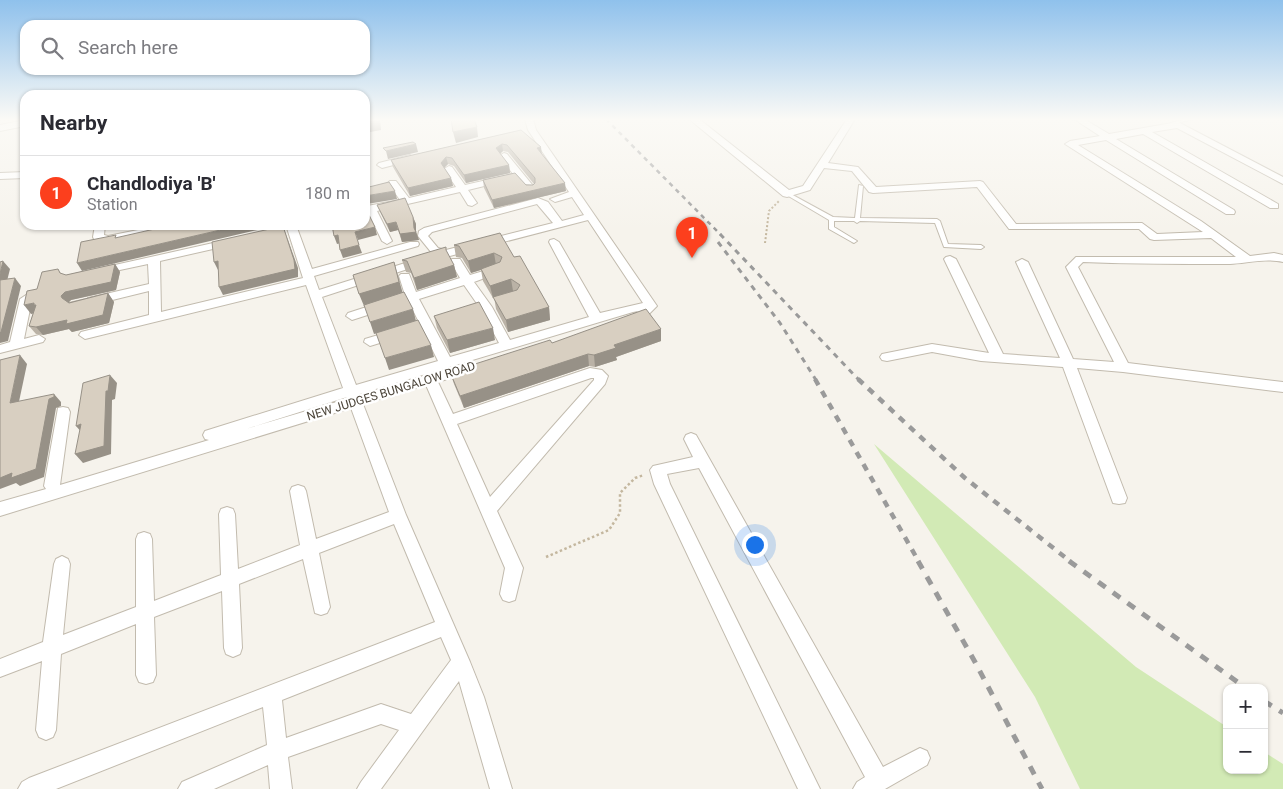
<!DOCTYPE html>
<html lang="en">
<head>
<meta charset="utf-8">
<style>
	body { margin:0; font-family:Roboto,sans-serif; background:#f2f2f3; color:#2b2b33 }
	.controls { position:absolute; right:15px; bottom:15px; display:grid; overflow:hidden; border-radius:10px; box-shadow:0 1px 4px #0004 }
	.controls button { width:45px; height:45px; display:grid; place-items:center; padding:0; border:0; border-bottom:1px solid #e1e1e2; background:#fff; color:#2b2b33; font:25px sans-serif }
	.you { position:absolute; left:754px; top:544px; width:18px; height:18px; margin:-12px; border:4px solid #fff; border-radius:50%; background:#1a73e8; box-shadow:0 0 0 8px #1a73e833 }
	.badge { display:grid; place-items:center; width:32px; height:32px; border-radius:50%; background:#fc3f1d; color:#fff; font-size:16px; font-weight:700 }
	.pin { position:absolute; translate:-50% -41px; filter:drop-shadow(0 1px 2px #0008) }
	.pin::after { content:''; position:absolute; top:26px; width:18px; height:15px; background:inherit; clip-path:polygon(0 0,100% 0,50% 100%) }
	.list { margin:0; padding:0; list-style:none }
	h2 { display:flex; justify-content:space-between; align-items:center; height:65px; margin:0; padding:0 20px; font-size:21px }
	h2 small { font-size:16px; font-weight:400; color:#7c7c81 }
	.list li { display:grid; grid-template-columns:32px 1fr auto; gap:15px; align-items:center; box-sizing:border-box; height:75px; padding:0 20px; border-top:1px solid #e1e1e2 }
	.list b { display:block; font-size:19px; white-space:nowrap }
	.list p { margin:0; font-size:16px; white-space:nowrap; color:#7c7c81 }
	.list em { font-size:16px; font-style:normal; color:#7c7c81 }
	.icon { flex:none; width:28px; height:28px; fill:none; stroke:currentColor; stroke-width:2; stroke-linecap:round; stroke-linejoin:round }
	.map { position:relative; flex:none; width:1283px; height:789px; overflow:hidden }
	.search { position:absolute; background:#fff; box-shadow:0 1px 4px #0004; left:20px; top:20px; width:350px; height:55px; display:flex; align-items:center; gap:12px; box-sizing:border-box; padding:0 18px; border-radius:15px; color:#7c7c81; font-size:19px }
	.panel { position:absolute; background:#fff; box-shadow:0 1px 4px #0004; left:20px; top:90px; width:350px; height:140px; border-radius:15px }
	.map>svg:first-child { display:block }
	.green { fill:#d2eab5 }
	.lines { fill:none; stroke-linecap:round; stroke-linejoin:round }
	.lane-casing { stroke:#c2bbae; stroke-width:2 }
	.street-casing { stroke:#c2bbae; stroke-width:2 }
	.path-far1 { stroke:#c4b79f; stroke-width:2; stroke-dasharray:2 2; stroke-linecap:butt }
	.path { stroke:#c4b79f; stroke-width:2.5; stroke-dasharray:2.5 2.5; stroke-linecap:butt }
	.lane { fill:#fff; fill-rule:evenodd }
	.street { fill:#fff; fill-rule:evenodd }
	.rail-far3 { stroke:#9a9a9a; stroke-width:2.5; stroke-dasharray:4.5 4.5; stroke-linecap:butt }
	.rail-far2 { stroke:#9a9a9a; stroke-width:3; stroke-dasharray:5.5 5.5; stroke-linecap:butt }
	.rail-far1 { stroke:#9a9a9a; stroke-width:4.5; stroke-dasharray:7 7; stroke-linecap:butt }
	.rail { stroke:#9a9a9a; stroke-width:5; stroke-dasharray:9 9; stroke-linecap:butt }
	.wall { fill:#bab2a6 }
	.shaded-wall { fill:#979187 }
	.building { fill:#d8cfc1; stroke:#979187 }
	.labels { text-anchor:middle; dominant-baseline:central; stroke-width:5; stroke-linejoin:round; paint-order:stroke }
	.street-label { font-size:12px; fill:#4b4439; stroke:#fff }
</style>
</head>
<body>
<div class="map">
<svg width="1283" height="789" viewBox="0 0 1283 789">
	<rect width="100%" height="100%" fill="#f6f3ec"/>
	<path class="green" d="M874,444L1136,667L1227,727V770H1264V752L1283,764V789H1080L1035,697Z"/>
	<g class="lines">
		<g class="lane-casing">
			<g id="lane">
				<path d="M1185,119H1193L1173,124L1171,123Z"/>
				<path d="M859,185L863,186L860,218L937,219L940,221L948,244L981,245L984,247L981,249L944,247L935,223L860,221L857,223L854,221H834V227L857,241L854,243L852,242L829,229V220L785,194L789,193L833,217L855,218Z"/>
			</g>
		</g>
		<g class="street-casing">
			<g id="street">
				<path d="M525,119H533L536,130L657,306L641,322L627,323L625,320L627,317L633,316L638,311L633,312L359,394L360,395L467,363L472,365L474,368L472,371L438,382L453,414L590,368L602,370L608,376L605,384L497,511L523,568L515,600L509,602L503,600L500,594L505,568L426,385L363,404L406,515L470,662L484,697L512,789H490L459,681L381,789H357L361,782L399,730L381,724L288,757L292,789H270L268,765L214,789H178L182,782L267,745L263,707L56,789H18L22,782L29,778L435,622L394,524L319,553L330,607L327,613L321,615L315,613L303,559L239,584L242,648L240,654L233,657L226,654L224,648L222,591L154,617L156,675L153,682L146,684L139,682L136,675V624L61,654L56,730L53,737L46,740L39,737L36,730L42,661L0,677V659L43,642L54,564L56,559L62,556L68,559L70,564L63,635L136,607V539L138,534L144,532L150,534L152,539L154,601L221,575L219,514L221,509L227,507L233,509L235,514L238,569L300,545L290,491L292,487L298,485L304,487L306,491L316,539L389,512L351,408L0,516V502L46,489L44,486L58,408L63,407L68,408L70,412L60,485L209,440L205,439L203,435L205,431L343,388L306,285L85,339L79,335L81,332L149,315V291L92,305L86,301L88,298L149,284L148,264L101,274L95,271L97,269L231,239L235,240L236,242L235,244L160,261L161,312L303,278L286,225H296L312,269L410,242H418L419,244L418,246L314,276L319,290L418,259H426L428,261L426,263L322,297L356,385L438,361L409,302H401L399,299L405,295L399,276L401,274H409L416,292L460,278L450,261L452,259H460L470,275L497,267L501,268L503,270L501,272L474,282L492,307L510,340L589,317L549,242L550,240L554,239L559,242L600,313L643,303L588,220L446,257L431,252L418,236L419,231L424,228L538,198L548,202L562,221L584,215L572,197L555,202L550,199L569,192L528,130ZM537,204L553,223L446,250L438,248L428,236L432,232ZM464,285L480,308L499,343L450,357L419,299ZM591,378H594V380L490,497L457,424ZM347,397V399L246,429ZM441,637L451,660L411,714L381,704L286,738L282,700Z"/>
				<path d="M689,119H699L789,190L803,186L847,119H855L828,163L858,167L876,187L980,181L983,182L1016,224L1142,223L1157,234L1203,232L1065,144L1070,141L1100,136L1074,119H1084L1109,134L1178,122L1283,177V184L1177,128L1152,132L1278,204V208H1270L1143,134L1116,139L1234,210L1235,212L1234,214H1226L1106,140L1078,145L1201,221L1250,256L1274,253L1283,255V262C1266,258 1248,263 1230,264C1181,264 1132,264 1083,262L1078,267L1128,363L1283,382V392L1123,372L1077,368L1127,498L1125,503L1119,504L1113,503L1063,367L981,361L932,352L887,361L882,360L880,357L882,354L932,344L989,353L944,259L946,257L950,256L956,259L1003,354L1060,358L1016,262L1022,259L1028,262L1073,359L1114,362L1066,267L1076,257H1236L1211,238L1154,240L1150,239L1139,229H1009L977,187L873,193L869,192L852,171L824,168L810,190L787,197L783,196Z"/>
				<path d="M25,120V126L0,131V125Z"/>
				<path d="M504,153L507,154L534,187V191H528L517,178L468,190L477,203L472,206L468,205L460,192L377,211L392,241L387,244L382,241L368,212L365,213V207L367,206L400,200L388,183L390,181H396L409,198L456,187L444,169L449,166L452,167L465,185L513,174L499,156Z"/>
				<path d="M410,155L415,158L413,160L382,168L377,165L379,163Z"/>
				<path d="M25,172V178L0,179V173Z"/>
				<path d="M95,225H105L104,235L108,236L163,225H184L179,228L108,242L94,239L93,237Z"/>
				<path d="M26,295L32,299L24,339L39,335L45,339L43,342L0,353V345L10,342L20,299Z"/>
				<path d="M382,302L388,306L386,309L352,320L346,316L348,313Z"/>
				<path d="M395,330L401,334L399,337L370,346L364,342L365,339Z"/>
				<path d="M691,433L696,435L883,767L920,748L927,751L930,758L927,765L885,789H853L857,782L865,777L699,468L667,474L670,484L820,789H798L654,484L650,470L653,466L693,457L684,439L686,435Z"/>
			</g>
		</g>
		<path class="path-far1" d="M765,243L769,211L779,201"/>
		<path class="path" d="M546,557L609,530L620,513V493L635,478L644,475"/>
		<use href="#lane" class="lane"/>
		<use href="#street" class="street"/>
		<path class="rail-far3" d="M606,119L721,235"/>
		<g class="rail-far2">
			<path d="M720,234L859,380"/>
			<path d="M718,242L780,323L816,380"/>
		</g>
		<g class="rail-far1">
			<path d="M815,379L919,562"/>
			<path d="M858,379L965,478L1071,562"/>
		</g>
		<g class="rail">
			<path d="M918,561L975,662L1042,789"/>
			<path d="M1069,561L1246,688"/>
			<path d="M1264,701L1283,713"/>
		</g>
	</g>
	<g class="wall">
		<path d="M521,130L542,154L566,191L494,208L484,188L483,180L533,185L534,184L508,152L503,151L500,154L509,165L510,173L466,183L454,166L448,164L444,168L451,178L453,186L410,196L393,167L391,160Z"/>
		<path d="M377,205L413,217L416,224V231L419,240L402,242L398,230L390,232L380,212Z"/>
		<path d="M454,245L514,257L549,307L550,320L508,332L496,309L494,297L493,298L483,281L481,270L471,273L462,258L456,257Z"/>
		<path d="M402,260L454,265L457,277L417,290L411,273L406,272Z"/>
		<path d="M115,264L120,272L116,290L71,300L69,302L108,293L114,302L109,323L72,332L69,329L43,335L36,334L29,326L33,313L31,314L37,289L58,269L61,274L66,275Z"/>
		<path d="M434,316L495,340L450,353L437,328Z"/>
		<path d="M661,329V341L616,357L617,360L595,367L589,366L464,408L454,384L450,372L552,343Z"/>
	</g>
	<g class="shaded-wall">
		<path d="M378,119H380L381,130L365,133V122Z"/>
		<path d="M477,127L478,137L456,143L453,132Z"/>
		<path d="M416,144L418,152L388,159L386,151Z"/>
		<path d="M502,144L503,151L497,156L496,148Z"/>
		<path d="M541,147L542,155L537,148Z"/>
		<path d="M446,157L448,164L442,170L441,163Z"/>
		<path d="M509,165L510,173L466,183L464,175Z"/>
		<path d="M451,178L453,186L410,196L408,188Z"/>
		<path d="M565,183L566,191L494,208L492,200Z"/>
		<path d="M395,191L397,199L367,204L365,205V196Z"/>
		<path d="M413,217L416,224V232L419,240L402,242L400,234L414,228Z"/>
		<path d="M396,222L398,230L390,232L387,224Z"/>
		<path d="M242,225H279L82,271L77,263Z"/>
		<path d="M283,226L298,268V277L223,295L219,287Z"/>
		<path d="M375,227L377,235L358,240L355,232Z"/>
		<path d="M338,235L341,243L337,244L334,236Z"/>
		<path d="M359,245L362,253L343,258L340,250Z"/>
		<path d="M494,253L496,265L471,273L468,261Z"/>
		<path d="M3,261L10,269L5,289L0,283V274Z"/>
		<path d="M218,261V270L214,262Z"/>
		<path d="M394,262L403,294L364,306L359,294Z"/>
		<path d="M115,264L120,272L116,290L71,300L67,304L62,298L61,296L65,292Z"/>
		<path d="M454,265L457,277L417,290L414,278Z"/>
		<path d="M15,278L21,286L8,341L0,343V333Z"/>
		<path d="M511,279L513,291L493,298L490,286Z"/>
		<path d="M108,293L114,302L109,323L72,332L69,329L43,335L36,327Z"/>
		<path d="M34,303L36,305L39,312L31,314L24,305Z"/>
		<path d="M549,307L550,320L508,332L506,320Z"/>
		<path d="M413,309L416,321L374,334L370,322Z"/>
		<path d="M493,328L495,340L450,353L447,340Z"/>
		<path d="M661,329V341L616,357L617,360L595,367L594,355L614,345Z"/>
		<path d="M431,345L434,357L389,370L385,358Z"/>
		<path d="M588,354L589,366L464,408L460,396Z"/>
		<path d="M20,355L27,364L17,411L10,403Z"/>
		<path d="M110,375L117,383L115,399L112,400L111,454L83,463L75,454L106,391Z"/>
		<path d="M54,394L61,402V406L56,408L44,477L20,486L16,483L0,489V478L49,399Z"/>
		<path d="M81,424L83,434L76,426Z"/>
	</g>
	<g class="building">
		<path d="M365,119H378V120L365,122Z"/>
		<path d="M451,119H474L477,127L453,132Z"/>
		<path d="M521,130L541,147L537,148L565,183L492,200L483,180L515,173L526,185H533L535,183V178L507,145L502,144L496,148L509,165L464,175L452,158L446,157L441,163L451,178L408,188L391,160Z"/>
		<path d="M413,142L416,144L386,151L383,148Z"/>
		<path d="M389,182L395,191L365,196V188Z"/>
		<path d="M405,198L413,217L414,228L416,232L400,234L396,222L387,224L377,205Z"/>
		<path d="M365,207L375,227L355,232L359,245L340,250L338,235L334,236L332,225H365Z"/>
		<path d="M159,225H242L77,263L81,242L116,235L115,238L159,228Z"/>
		<path d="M283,226L294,260L295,269L219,287L218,261L214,262L212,242Z"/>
		<path d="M500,233L514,257L520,256L549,307L506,320L493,297L517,290L520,285L511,279L490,286L481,269L500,262L502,257L494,253L468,261L459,246L454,245Z"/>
		<path d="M446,247V250L454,265L414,278L407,261L402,260Z"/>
		<path d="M3,261L0,274V262Z"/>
		<path d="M394,262L399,282L359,294L353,275Z"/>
		<path d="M115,264L111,282L65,292L61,296L62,298L69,303L108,293L103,315L66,324L67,320L36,327L29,326L36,305H34V303L24,305L27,291L37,289L42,272L58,269L60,273L66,275Z"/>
		<path d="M15,278L1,332L0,333V280Z"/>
		<path d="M404,292L413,309L370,322L364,305Z"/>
		<path d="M479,302L493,328L447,340L434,316Z"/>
		<path d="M646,309L661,329L614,345L616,348L594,355L588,354L460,396L450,372L550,340L552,343Z"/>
		<path d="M418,320L431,345L385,358L376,333Z"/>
		<path d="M20,355L10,403L54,394V397L49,399L36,469L11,478L12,473L0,478V360Z"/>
		<path d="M110,375L108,391H106L104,446L75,454L81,424L76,426L83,383Z"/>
	</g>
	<linearGradient id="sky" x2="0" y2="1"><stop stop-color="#8fc1ec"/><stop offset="0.52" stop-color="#fbfaf6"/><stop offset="1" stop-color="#fbfaf6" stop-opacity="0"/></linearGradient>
	<rect width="1283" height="230" fill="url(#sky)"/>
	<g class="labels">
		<g class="street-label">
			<text transform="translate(391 391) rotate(-17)">NEW JUDGES BUNGALOW ROAD</text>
		</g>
	</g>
</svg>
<div class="controls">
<button>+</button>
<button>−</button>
</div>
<div class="you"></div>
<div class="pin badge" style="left:692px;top:258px">1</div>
<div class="search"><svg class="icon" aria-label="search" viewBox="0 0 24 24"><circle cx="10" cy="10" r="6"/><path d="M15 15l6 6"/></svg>Search here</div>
<section class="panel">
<h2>Nearby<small></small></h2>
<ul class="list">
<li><span class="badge">1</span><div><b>Chandlodiya 'B'</b><p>Station</p></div><em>180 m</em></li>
</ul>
</section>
</div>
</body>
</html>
